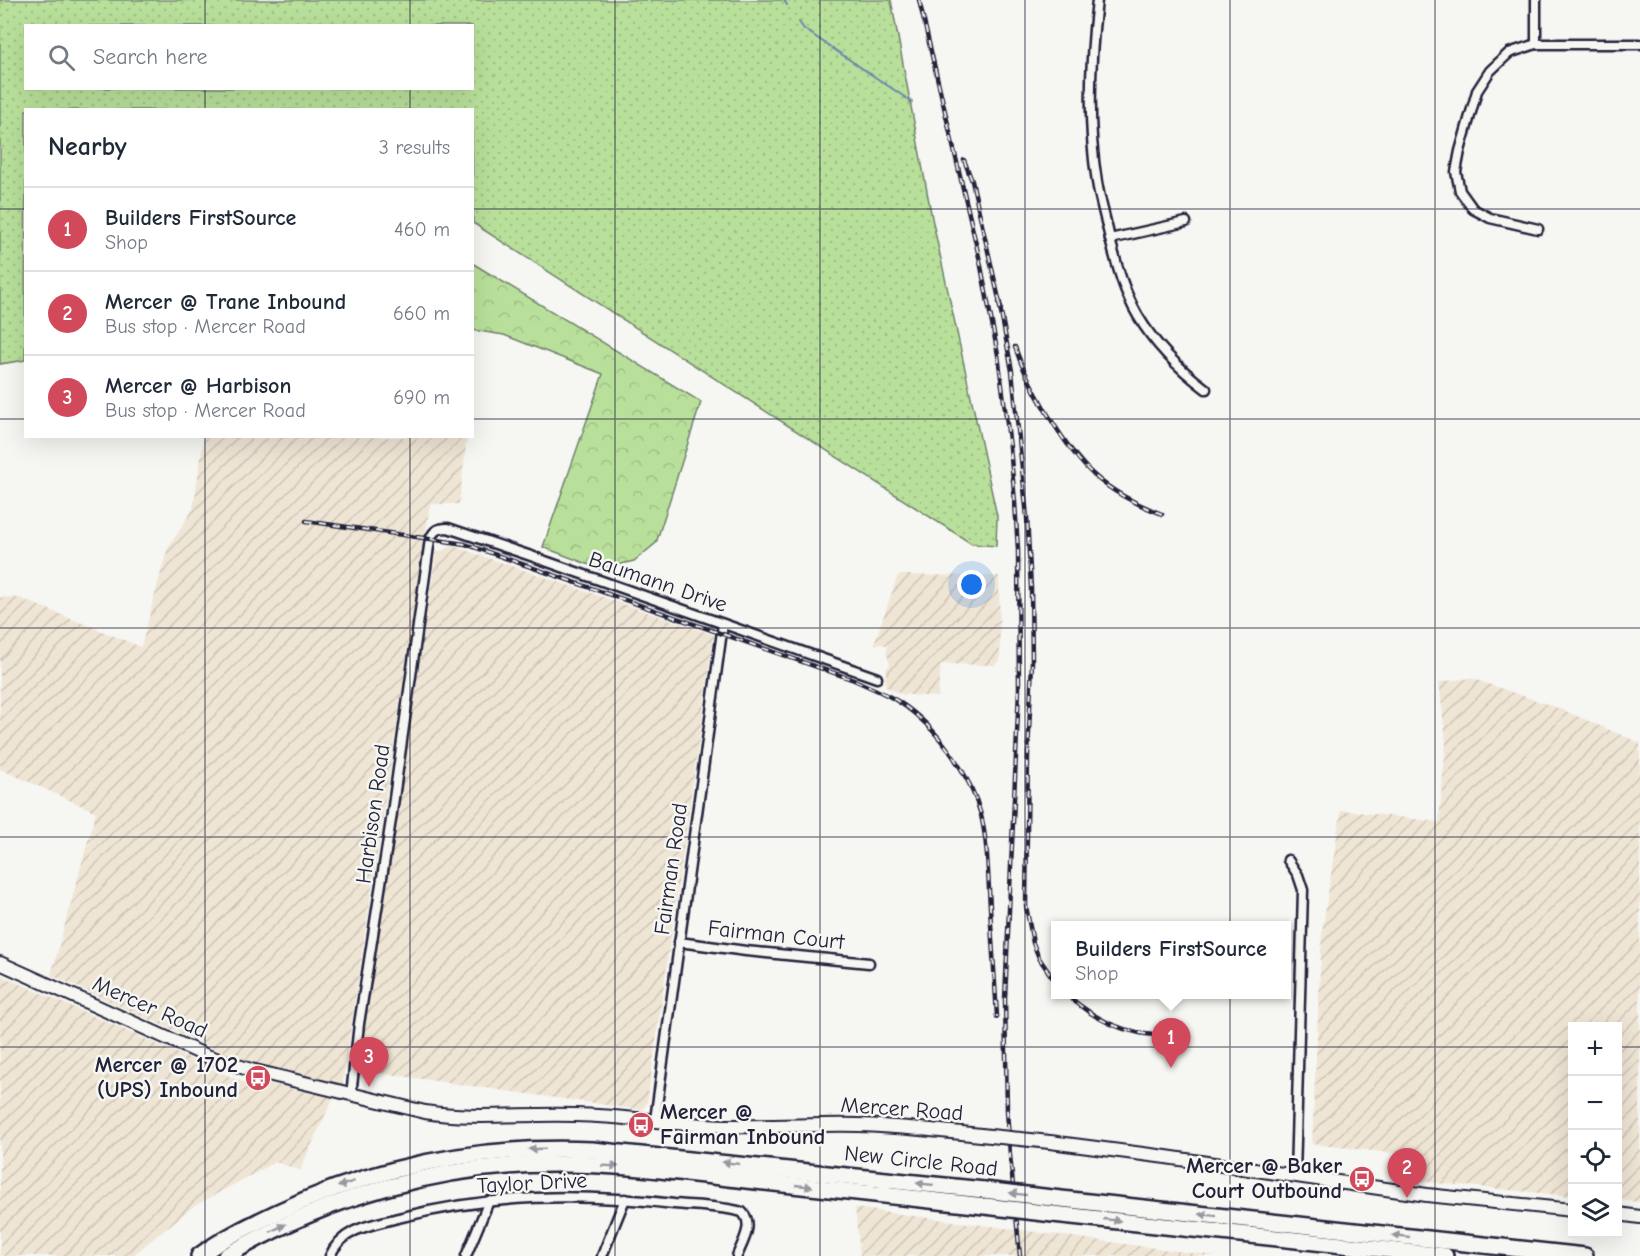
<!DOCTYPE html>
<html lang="en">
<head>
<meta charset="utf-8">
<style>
	body { margin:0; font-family:"Comic Neue",sans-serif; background:#f6f6f7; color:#1f2937 }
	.controls { position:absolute; right:18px; bottom:18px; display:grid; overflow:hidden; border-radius:0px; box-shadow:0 6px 24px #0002 }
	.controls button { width:54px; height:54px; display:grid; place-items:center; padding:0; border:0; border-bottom:2px solid #e0e1e3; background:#fff; color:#1f2937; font:30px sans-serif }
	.you { position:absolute; left:972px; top:585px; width:21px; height:21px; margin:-15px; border:4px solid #fff; border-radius:50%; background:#1a73e8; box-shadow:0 0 0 9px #1a73e833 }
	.badge { display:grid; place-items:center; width:39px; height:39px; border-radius:50%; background:#d1495b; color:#fff; font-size:20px; font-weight:700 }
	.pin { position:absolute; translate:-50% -50px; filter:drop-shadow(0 2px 3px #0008) }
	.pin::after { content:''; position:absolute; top:32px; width:21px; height:18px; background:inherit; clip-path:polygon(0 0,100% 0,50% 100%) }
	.popup { position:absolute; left:1051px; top:921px; width:240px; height:78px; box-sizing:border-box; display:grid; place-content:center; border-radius:0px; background:#fff; filter:drop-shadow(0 2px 4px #0005); font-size:20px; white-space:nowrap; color:#747a83 }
	.popup b { font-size:22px; color:#1f2937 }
	.popup::after { content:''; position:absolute; left:50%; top:100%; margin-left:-12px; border:12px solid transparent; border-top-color:#fff }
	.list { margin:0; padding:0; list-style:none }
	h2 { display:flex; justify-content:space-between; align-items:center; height:78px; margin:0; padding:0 24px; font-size:26px }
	h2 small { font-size:20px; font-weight:400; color:#747a83 }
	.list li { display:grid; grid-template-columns:39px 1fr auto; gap:18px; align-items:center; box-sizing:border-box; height:84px; padding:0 24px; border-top:2px solid #e0e1e3 }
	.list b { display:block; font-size:22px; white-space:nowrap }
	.list p { margin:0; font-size:20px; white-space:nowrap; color:#747a83 }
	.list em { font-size:20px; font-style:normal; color:#747a83 }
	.icon { flex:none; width:33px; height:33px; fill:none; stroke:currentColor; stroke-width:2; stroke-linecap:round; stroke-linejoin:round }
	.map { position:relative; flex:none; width:1640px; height:1256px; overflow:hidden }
	.search { position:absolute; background:#fff; box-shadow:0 6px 24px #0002; left:24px; top:24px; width:450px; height:66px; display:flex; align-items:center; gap:15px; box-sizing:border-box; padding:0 21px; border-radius:0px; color:#747a83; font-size:22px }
	.panel { position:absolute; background:#fff; box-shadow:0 6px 24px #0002; left:24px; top:108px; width:450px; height:330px; border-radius:0px }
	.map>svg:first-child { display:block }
	.industrial { fill:url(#industrial-furrows) }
	.grass { fill:url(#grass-dots); stroke:#6e816b; stroke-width:1.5; fill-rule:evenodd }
	.forest { fill:url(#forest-crowns); stroke:#6e816b; stroke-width:1.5 }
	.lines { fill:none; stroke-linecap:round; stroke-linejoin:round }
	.stream { stroke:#6987ab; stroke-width:2 }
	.street-casing { stroke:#22223b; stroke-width:13 }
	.secondary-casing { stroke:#22223b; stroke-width:16 }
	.highway-casing { stroke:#22223b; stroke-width:20 }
	.street { stroke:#f6f6f2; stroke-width:8 }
	.secondary { stroke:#f6f6f2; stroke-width:12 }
	.highway { stroke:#f6f6f2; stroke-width:15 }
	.rail-casing { stroke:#22223b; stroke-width:4.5 }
	.rail { stroke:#f6f6f2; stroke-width:2; stroke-dasharray:7; stroke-linecap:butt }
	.secondary-bridge-casing { stroke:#22223b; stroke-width:16; stroke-linecap:butt }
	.highway-bridge-casing { stroke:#22223b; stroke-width:20; stroke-linecap:butt }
	.secondary-bridge { stroke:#f6f6f2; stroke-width:12 }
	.highway-bridge { stroke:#f6f6f2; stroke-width:15 }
	.oneway { fill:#9797a0 }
	.grid { fill:none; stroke:#22223b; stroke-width:1.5; stroke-opacity:0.55 }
	.labels { text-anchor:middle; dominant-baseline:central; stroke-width:5; stroke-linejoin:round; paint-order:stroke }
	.street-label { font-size:22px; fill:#22223b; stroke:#f6f6f2 }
	.poi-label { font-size:22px; font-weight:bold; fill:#22223b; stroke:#f6f6f2; text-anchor:end }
</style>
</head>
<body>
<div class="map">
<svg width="1640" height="1256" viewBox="0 0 1640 1256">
	<defs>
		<pattern id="industrial-furrows" width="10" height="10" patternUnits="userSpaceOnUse" patternTransform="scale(1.5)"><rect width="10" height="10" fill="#efe5d5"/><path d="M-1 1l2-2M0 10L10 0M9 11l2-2" fill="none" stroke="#cdc4b8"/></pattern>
		<pattern id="grass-dots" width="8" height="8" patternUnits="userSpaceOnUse" patternTransform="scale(1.5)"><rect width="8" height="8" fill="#b9e09b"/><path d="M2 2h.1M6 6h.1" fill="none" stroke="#9fc086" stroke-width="1.8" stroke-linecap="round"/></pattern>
		<pattern id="forest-crowns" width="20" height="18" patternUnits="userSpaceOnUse" patternTransform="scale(1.5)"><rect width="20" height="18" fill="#b9e09b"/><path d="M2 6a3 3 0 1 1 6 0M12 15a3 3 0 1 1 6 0" fill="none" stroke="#9fc086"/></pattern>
	</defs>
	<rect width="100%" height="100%" fill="#f6f6f2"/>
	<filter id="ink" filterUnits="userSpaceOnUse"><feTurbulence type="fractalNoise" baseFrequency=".0167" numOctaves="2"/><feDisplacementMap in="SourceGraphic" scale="12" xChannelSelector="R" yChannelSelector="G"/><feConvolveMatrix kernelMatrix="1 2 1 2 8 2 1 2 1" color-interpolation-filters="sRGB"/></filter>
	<g filter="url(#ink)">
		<g class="industrial">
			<path d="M204,437H467L459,504H430L342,1086L246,1063L51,975L96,812L0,769V597L20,598L141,647L167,550L193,509Z"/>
			<path d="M453,546L714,635L647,1103L642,1110L358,1070L436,553Z"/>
			<path d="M898,575L999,576L1000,660L995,665L941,664L938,697L900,694L885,686L886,669L890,665L887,655V645L874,644Z"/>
			<path d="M1471,678L1558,708L1640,743V1202L1618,1200V1026H1572V1196L1415,1181L1418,1156L1312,1144L1322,932L1341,810L1439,822L1446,741L1439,682Z"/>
			<path d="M0,975L261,1090L265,1083L333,1098L300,1170L275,1162L191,1208L132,1256H0Z"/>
			<path d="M855,1208L1192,1253L1219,1256H860Z"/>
		</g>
		<path class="grass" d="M0,0H891L932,218L997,516L996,546L972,544L473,223L472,110H26L25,360L0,364ZM26,26H472V88H26Z"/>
		<path class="forest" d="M472,263L701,402L656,543L634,561L600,569L543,547L603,374L504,335L473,330Z"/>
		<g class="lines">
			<g class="stream">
				<path d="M784,0L787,5"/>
				<path d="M799,22L804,29L912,102"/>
			</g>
			<g class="street-casing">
				<g id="street">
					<path d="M1097,0C1090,60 1087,122 1097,182C1100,201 1106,220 1110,239C1117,266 1124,292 1138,316C1155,345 1178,368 1206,389"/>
					<path d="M1536,44V0"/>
					<path d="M1538,229L1490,218L1473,209L1460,191L1456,172L1460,151L1477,91L1490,71L1509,53L1536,44H1640"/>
					<path d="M1110,239L1186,222"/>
					<path d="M1288,860L1298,875L1303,890L1295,1176"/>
					<path d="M679,942L746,951L869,963"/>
					<path d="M351,1095L359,1024L391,820L430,539C434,530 438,528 448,528L531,556L877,678"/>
					<path d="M655,1120L723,624"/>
					<path d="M330,1256C342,1228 372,1225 398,1218C491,1194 580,1193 674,1204C696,1206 720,1206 742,1212C755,1224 742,1243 737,1256"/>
					<path d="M466,1256L489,1201"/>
					<path d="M602,1256L625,1199"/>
				</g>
			</g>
			<g class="secondary-casing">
				<g id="secondary">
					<path d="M0,963L207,1056L251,1070L425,1112C475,1120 525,1113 575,1115C629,1116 681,1126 735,1126C776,1127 817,1124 858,1125C899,1126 940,1131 981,1135"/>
					<path d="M1050,1142L1166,1157L1427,1195L1572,1210"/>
					<path d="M1618,1214L1640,1217"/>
				</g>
			</g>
			<g class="highway-casing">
				<g id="highway">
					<path d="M1052,1198L1585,1256"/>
					<path d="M1053,1214L1445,1256"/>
					<path d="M199,1256C223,1238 251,1225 278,1212C378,1165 482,1145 592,1150L984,1190"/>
					<path d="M226,1256C326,1197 440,1164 555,1164C619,1163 682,1173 746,1180C825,1189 905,1197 985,1206"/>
				</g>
			</g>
			<use href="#street" class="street"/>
			<use href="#secondary" class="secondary"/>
			<use href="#highway" class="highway"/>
			<g class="rail-casing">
				<g id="rail">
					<path d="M919,0L980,261L998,355L1010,447L1015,502L1018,550L1019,689L1005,999L1007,1110L1010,1155L1020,1256"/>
					<path d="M964,160L972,181L1001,308"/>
					<path d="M999,302L1012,371L1027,517L1031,588L1032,662L1028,755L1026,906L1033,943L1039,958L1056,983"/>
					<path d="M1015,347C1023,371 1035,392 1047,413C1080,468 1102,491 1162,514"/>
					<path d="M306,521L465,544L854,680C869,687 885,693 899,702C936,726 970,773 981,815C988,845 988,876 990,907C992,943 995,980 997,1017"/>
					<path d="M1066,994C1086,1012 1110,1027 1136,1032C1147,1035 1158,1035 1169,1037"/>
				</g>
			</g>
			<use href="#rail" class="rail"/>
			<g class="secondary-bridge-casing">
				<path id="secondary-bridge" d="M981,1135L1050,1142"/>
			</g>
			<g class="highway-bridge-casing">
				<g id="highway-bridge">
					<path d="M984,1190L1052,1198"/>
					<path d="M985,1206L1053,1214"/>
				</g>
			</g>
			<use href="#secondary-bridge" class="secondary-bridge"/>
			<use href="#highway-bridge" class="highway-bridge"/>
		</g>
		<defs><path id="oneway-solid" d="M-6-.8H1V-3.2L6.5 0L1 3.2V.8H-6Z" transform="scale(1.5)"/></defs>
		<g class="oneway">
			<use href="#oneway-solid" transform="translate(537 1149) rotate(178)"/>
			<use href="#oneway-solid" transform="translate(731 1163) rotate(-174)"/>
			<use href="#oneway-solid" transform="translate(610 1166) rotate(3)"/>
			<use href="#oneway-solid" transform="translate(346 1184) rotate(162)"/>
			<use href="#oneway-solid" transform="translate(925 1184) rotate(-174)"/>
			<use href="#oneway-solid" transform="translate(804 1186) rotate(6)"/>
			<use href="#oneway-solid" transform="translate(1018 1194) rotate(-173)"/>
			<use href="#oneway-solid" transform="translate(1208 1215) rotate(-174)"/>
			<use href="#oneway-solid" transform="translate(1112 1220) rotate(6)"/>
			<use href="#oneway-solid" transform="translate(278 1228) rotate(-26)"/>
			<use href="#oneway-solid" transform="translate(1401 1236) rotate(-174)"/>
		</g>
	</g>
	<path class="grid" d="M205,0V26M410,0V26M615,0V1256M820,0V1256M1025,0V1256M1230,0V1256M1435,0V1256M205,88V110M410,88V110M0,209H26M472,209H1640M0,419H26M472,419H1640M205,436V1256M410,436V1256M0,628H1640M0,837H1640M0,1047H1572M1618,1047H1640"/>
	<defs>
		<g id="bus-disc" transform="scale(1.35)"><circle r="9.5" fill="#d1495b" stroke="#f6f6f2"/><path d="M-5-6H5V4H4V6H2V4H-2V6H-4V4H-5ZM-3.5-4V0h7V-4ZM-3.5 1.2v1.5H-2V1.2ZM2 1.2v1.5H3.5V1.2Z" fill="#fff"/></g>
	</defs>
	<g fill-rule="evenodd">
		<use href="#bus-disc" x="258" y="1078"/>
		<use href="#bus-disc" x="641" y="1125"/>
		<use href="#bus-disc" x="1362" y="1179"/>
	</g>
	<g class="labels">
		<g class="street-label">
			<text transform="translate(658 582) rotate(19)">Baumann Drive</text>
			<text transform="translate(373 814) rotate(-82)">Harbison Road</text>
			<text transform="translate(671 869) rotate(-82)">Fairman Road</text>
			<text transform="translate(776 935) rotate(6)">Fairman Court</text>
			<text transform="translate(150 1007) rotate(24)">Mercer Road</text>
			<text transform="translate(902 1109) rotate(4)">Mercer Road</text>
			<text transform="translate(921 1161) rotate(6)">New Circle Road</text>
			<text transform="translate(532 1183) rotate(-3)">Taylor Drive</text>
		</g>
		<g class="poi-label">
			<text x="238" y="1065">Mercer @ 1702<tspan x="238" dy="25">(UPS) Inbound</tspan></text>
			<text x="660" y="1112" text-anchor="start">Mercer @<tspan x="660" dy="25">Fairman Inbound</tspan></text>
			<text x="1342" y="1166">Mercer @ Baker<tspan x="1342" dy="25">Court Outbound</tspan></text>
		</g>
	</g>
</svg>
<div class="controls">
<button>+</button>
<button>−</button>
<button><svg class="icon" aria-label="locate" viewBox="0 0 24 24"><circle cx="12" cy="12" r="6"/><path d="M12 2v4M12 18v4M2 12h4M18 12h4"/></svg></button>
<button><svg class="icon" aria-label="layers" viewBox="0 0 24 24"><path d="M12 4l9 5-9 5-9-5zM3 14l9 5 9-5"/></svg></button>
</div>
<div class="you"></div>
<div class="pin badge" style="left:1171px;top:1068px">1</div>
<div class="popup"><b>Builders FirstSource</b>Shop</div>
<div class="pin badge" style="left:1407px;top:1198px">2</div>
<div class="pin badge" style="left:369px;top:1087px">3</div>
<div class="search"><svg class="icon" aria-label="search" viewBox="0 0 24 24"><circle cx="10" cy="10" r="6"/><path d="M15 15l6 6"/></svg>Search here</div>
<section class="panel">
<h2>Nearby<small>3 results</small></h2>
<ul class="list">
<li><span class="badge">1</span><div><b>Builders FirstSource</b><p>Shop</p></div><em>460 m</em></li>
<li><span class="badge">2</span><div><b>Mercer @ Trane Inbound</b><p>Bus stop · Mercer Road</p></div><em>660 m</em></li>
<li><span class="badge">3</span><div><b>Mercer @ Harbison</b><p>Bus stop · Mercer Road</p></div><em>690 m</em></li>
</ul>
</section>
</div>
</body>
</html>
